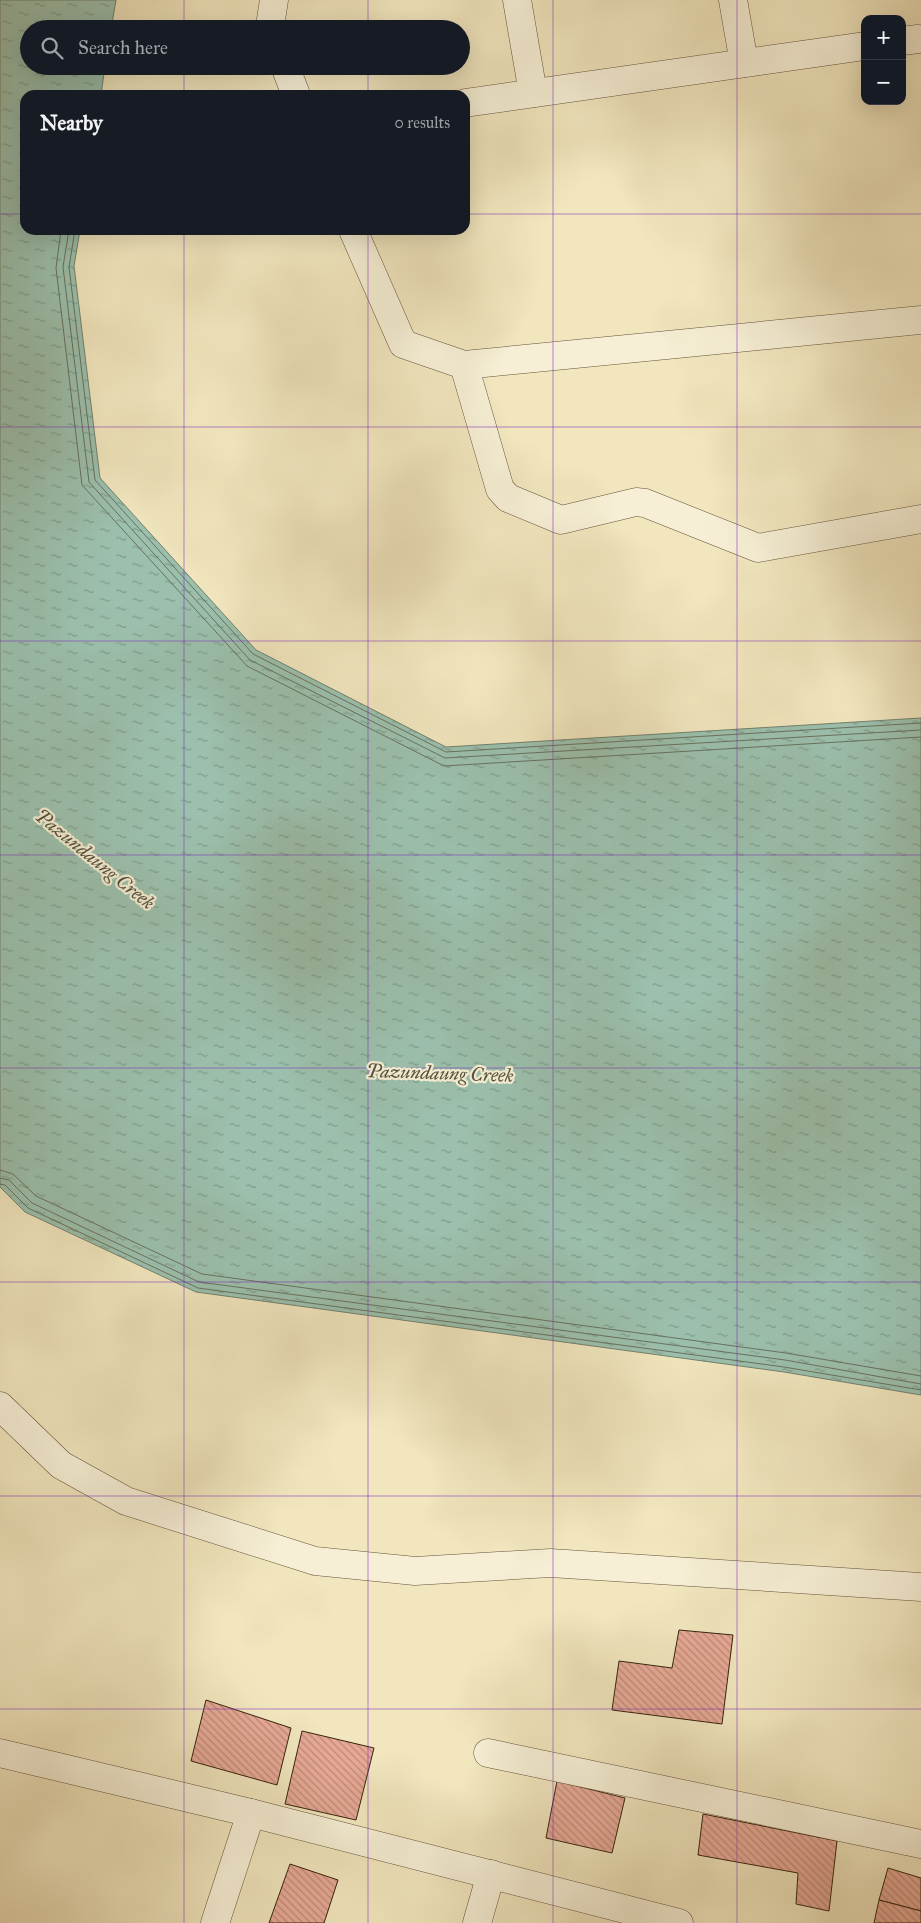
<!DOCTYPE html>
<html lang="en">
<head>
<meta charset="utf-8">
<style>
	body { margin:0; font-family:"IM FELL Great Primer",serif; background:#242831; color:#f1f3f6 }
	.controls { position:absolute; right:15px; top:15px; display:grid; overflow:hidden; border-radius:10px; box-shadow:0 5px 20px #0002 }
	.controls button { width:45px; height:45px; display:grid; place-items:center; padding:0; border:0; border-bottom:1px solid #363941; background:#171b24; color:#f1f3f6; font:25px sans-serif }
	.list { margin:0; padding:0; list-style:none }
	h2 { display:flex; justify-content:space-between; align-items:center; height:65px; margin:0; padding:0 20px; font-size:21px }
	h2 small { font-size:16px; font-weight:400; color:#9ea1a6 }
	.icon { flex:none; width:28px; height:28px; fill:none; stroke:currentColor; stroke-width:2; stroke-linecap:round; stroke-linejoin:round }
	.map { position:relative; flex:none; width:921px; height:1923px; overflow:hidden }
	.search { position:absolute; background:#171b24; box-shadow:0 5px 20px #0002; left:20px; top:20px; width:450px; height:55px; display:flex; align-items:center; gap:12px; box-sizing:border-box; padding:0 18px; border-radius:28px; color:#9ea1a6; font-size:19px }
	.panel { position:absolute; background:#171b24; box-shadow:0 5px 20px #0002; left:20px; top:90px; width:450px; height:145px; border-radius:15px }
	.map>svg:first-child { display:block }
	.water { fill:url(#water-ripples); stroke:#72816d }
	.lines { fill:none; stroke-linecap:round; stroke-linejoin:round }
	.shore { stroke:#68715e; stroke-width:1 }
	.building { fill:url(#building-back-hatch); stroke:#35220e }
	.minor-casing { stroke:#64533a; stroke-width:29 }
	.minor { stroke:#f6efd5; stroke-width:28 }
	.grid { fill:none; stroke:#7b2cbf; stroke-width:1; stroke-opacity:0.55 }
	.labels { text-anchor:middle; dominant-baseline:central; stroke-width:4.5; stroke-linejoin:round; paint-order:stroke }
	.water-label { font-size:19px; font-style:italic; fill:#54513e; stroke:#f6efd5 }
</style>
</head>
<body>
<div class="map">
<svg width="921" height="1923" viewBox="0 0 921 1923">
	<defs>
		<pattern id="water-ripples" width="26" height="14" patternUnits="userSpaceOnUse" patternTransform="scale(1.25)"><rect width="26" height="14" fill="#9bc0ad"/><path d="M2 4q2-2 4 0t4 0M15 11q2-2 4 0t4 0" fill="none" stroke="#7f9c8b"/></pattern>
		<pattern id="building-back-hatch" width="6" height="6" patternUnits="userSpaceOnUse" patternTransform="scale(1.25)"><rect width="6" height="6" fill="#e7a996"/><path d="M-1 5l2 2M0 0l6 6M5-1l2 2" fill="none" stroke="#bc8979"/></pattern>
	</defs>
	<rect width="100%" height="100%" fill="#f1e6be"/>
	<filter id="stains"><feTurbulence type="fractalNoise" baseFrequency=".004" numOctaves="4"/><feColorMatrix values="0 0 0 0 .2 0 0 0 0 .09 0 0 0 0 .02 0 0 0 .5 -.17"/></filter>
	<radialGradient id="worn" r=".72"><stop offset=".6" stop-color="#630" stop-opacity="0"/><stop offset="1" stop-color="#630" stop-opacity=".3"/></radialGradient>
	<path class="water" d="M0,0H116L111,29H29V66H105L101,95H25V230H80L74,266L100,478L256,650L446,747L921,718V1395L784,1372L196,1292L25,1212L0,1187Z"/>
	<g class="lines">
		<g class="shore">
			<path d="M61,230L56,268L82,485L247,666L444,766L921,737"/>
			<path d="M69,230L63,267L89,482L250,660L445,758L921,730"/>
			<path d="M75,230L69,267L95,480L253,654L446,752L921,723"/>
			<path d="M0,1170L13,1174L36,1196L202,1274L786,1353L921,1376"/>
			<path d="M0,1178L9,1180L32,1203L199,1282L785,1360L921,1384"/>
			<path d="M0,1184L5,1185L28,1208L198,1288L784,1367L921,1390"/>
		</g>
	</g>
	<g class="building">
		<path d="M679,1630L733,1635L722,1724L612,1710L619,1661L672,1668Z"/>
		<path d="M206,1700L291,1728L277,1785L191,1761Z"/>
		<path d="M302,1731L374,1748L356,1820L285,1804Z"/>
		<path d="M557,1781L625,1798L612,1853L546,1838Z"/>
		<path d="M703,1814L837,1841L829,1911L796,1904L798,1873L698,1855Z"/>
		<path d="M290,1864L338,1880L324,1923H269Z"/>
		<path d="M888,1868L921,1878V1911L879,1900Z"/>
		<path d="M879,1900L921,1911V1923H874Z"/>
	</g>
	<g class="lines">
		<g class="minor-casing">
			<g id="minor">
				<path d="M517,0L533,93"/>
				<path d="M733,0L744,63"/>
				<path d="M271,29L270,26L274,0"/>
				<path d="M902,41L918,39"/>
				<path d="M285,66L296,95"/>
				<path d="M465,103L865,46"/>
				<path d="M353,230L403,344L464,365L921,320"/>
				<path d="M464,365L500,489L508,498L561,520L636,502L645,503L758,548L921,519"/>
				<path d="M0,1406L61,1465L126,1501L315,1561L415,1571L550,1563L921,1587"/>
				<path d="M0,1753L251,1813L679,1923"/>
				<path d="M488,1753L921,1844"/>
				<path d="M215,1923L251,1813"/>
				<path d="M477,1923L491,1874"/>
			</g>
		</g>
		<use href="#minor" class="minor"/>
	</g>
	<path class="grid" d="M184,0V29M368,0V29M553,0V1923M737,0V1923M184,66V95M368,66V95M0,214H25M465,214H921M184,230V1923M368,230V1923M0,427H921M0,641H921M0,855H921M0,1068H921M0,1282H921M0,1496H921M0,1709H921"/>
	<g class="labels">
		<g class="water-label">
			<text transform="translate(95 859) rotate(39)">Pazundaung Creek</text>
			<text transform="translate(440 1073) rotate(2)">Pazundaung Creek</text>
		</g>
	</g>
	<rect width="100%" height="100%" filter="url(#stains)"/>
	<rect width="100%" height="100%" fill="url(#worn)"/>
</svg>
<div class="controls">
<button>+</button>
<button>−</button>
</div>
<div class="search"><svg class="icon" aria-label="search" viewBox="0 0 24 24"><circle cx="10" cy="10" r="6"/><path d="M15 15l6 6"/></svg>Search here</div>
<section class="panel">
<h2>Nearby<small>0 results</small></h2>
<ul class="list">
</ul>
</section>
</div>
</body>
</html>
